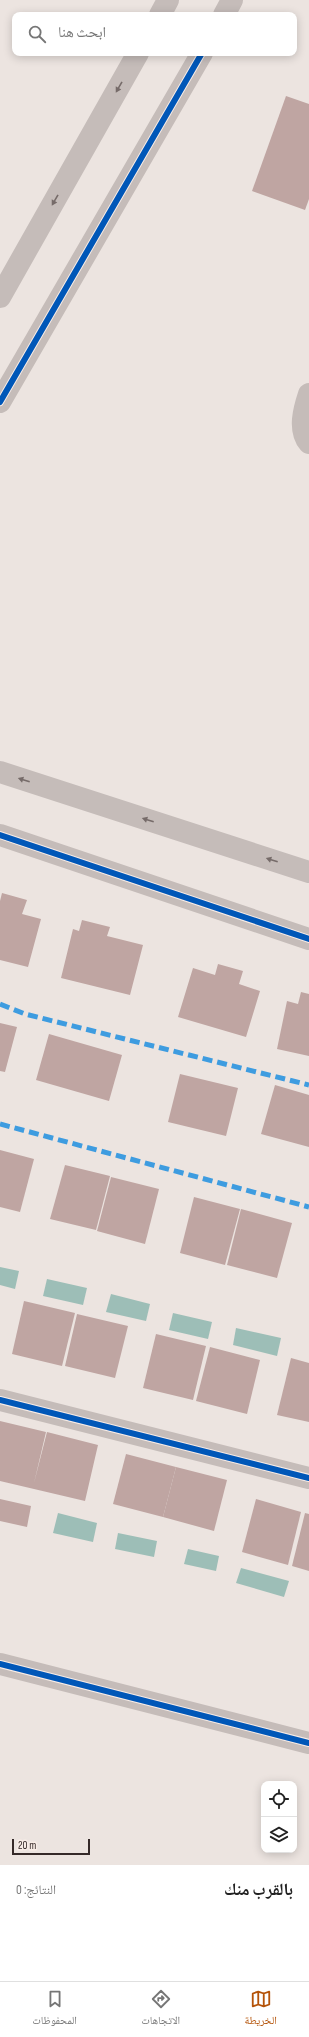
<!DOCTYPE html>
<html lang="ar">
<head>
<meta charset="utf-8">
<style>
	body { margin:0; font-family:"Sofia Sans Condensed","Noto Naskh Arabic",sans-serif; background:#f6f6f6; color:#222; direction:rtl }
	.controls { position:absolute; right:12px; bottom:12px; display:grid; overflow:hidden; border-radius:8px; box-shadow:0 2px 10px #0003 }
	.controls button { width:36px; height:36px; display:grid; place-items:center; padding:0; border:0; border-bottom:1px solid #e0e0e0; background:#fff; color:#222; font:20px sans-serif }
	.scale { position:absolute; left:12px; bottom:10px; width:78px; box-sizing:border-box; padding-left:4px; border:2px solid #352928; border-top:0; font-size:11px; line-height:14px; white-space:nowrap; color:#352928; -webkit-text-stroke:3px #f9ede7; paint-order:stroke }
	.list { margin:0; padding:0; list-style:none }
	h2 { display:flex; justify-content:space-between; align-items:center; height:52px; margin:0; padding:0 16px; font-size:17px }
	h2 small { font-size:13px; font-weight:400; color:#767676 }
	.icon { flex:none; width:22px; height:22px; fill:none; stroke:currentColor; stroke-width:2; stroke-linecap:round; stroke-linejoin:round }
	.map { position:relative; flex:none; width:309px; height:1865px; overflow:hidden; direction:ltr }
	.search { position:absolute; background:#fff; box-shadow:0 2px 10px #0003; left:12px; right:12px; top:12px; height:44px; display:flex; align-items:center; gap:10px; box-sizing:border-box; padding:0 14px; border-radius:8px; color:#767676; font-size:15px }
	.sheet { height:116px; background:#fff }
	nav { display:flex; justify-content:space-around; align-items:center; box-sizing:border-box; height:56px; border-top:1px solid #e0e0e0; background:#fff; font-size:11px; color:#767676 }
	nav a { display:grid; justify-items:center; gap:2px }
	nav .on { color:#b45309 }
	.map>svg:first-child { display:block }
	.water { fill:#9dbeb7 }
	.building { fill:#bfa5a2 }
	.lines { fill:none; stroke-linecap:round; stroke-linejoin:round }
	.minor { stroke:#c5bcb9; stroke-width:22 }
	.tertiary { stroke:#c5bcb9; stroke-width:22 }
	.quiet { stroke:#3e9ce0; stroke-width:5; stroke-dasharray:10 5; stroke-linecap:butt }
	.cycleway-casing { stroke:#f9ede7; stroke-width:8 }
	.cycleway { stroke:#0057b8; stroke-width:6 }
	.oneway { fill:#766b69 }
</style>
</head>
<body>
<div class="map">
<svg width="309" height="1865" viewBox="0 0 309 1865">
	<rect width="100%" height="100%" fill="#ece4e0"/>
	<g class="water">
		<path d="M0,1267L19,1271L15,1289L0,1285Z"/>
		<path d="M47,1279L87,1288L83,1305L43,1296Z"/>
		<path d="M111,1294L150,1304L146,1321L106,1312Z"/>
		<path d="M173,1313L212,1322L208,1339L169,1330Z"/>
		<path d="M236,1328L281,1338L277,1356L233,1345Z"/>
		<path d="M58,1513L97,1523L93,1542L53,1533Z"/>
		<path d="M118,1533L157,1541L154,1557L115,1549Z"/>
		<path d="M188,1549L219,1556L216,1571L184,1564Z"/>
		<path d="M241,1568L289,1581L284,1597L236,1583Z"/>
	</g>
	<g class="building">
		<path d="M286,96L309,104V199L305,210L252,191Z"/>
		<path d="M2,893L27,900L22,914L41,919L28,967L0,960V901Z"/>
		<path d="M82,920L110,927L107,936L143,945L130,995L61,978L73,929L79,931Z"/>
		<path d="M218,964L243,971L239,984L260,991L246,1037L178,1017L193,968L215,975Z"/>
		<path d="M301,992L309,994V1056L277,1049L287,1001L298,1004Z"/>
		<path d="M0,1023L17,1027L5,1072L0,1071Z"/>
		<path d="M49,1034L122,1055L109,1101L36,1080Z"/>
		<path d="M180,1074L238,1088L226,1136L168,1122Z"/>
		<path d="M275,1085L309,1095V1147L261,1134Z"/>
		<path d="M0,1150L34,1159L20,1212L0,1207Z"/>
		<path d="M65,1165L110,1176L96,1230L50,1219Z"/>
		<path d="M111,1177L159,1189L145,1244L97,1231Z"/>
		<path d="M194,1197L240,1209L225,1265L180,1253Z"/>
		<path d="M241,1209L292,1223L277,1278L227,1265Z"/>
		<path d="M24,1301L75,1313L62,1366L12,1354Z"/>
		<path d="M77,1314L128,1326L115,1378L65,1366Z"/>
		<path d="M156,1334L206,1346L193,1400L143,1388Z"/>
		<path d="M210,1347L260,1360L247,1414L196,1401Z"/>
		<path d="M291,1358L309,1363V1422L277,1415Z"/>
		<path d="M0,1421L46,1432L34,1483L47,1432L98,1445L85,1501L0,1481Z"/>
		<path d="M126,1454L176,1467L163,1517L113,1504Z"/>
		<path d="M176,1467L227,1480L214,1531L163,1517Z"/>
		<path d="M0,1499L31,1506L27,1527L0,1521Z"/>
		<path d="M256,1499L301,1512L288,1565L242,1552Z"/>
		<path d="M305,1513L309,1514V1571L292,1566Z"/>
	</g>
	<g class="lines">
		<g class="minor">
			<path d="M160,15L168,0"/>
			<path d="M224,15L232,0"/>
			<path d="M0,297L138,53"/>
			<path d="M309,394C304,409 298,430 309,443"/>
			<path d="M0,402L202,53"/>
			<path d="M0,1400L309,1478"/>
			<path d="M0,1664L309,1743"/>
		</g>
		<g class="tertiary">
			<path d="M0,772L309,872"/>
			<path d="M0,835L309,939"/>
		</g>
		<g class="quiet">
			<path d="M0,1004L25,1014L309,1085"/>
			<path d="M0,1124L309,1207"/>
		</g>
		<g class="cycleway-casing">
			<g id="cycleway">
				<path d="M0,402L202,53"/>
				<path d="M0,835L309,939"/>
				<path d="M0,1400L309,1478"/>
				<path d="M0,1664L309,1743"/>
			</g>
		</g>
		<use href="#cycleway" class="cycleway"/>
	</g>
	<defs><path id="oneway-solid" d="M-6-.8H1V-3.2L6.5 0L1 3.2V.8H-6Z"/></defs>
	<g class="oneway">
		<use href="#oneway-solid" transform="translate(119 87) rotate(120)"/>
		<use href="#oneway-solid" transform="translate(55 200) rotate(120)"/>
		<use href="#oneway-solid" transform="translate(24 780) rotate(-162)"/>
		<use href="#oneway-solid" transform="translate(148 820) rotate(-162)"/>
		<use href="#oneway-solid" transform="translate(272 860) rotate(-162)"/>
	</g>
</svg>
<div class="controls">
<button><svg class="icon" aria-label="locate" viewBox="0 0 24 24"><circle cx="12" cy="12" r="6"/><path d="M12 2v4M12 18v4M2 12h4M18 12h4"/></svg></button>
<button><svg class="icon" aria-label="layers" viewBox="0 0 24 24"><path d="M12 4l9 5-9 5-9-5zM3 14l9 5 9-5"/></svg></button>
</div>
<div class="scale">20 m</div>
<div class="search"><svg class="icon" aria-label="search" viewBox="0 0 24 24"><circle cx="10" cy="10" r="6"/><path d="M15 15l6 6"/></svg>ابحث هنا</div>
</div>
<section class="sheet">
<h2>بالقرب منك<small>النتائج: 0</small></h2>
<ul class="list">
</ul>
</section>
<nav>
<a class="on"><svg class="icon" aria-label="map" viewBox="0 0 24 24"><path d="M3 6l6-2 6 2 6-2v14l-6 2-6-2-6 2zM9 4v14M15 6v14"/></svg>الخريطة</a>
<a><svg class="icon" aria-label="directions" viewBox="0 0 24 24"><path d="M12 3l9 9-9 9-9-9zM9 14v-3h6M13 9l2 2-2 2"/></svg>الاتجاهات</a>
<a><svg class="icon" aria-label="saved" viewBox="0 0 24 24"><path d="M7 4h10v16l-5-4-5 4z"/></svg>المحفوظات</a>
</nav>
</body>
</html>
